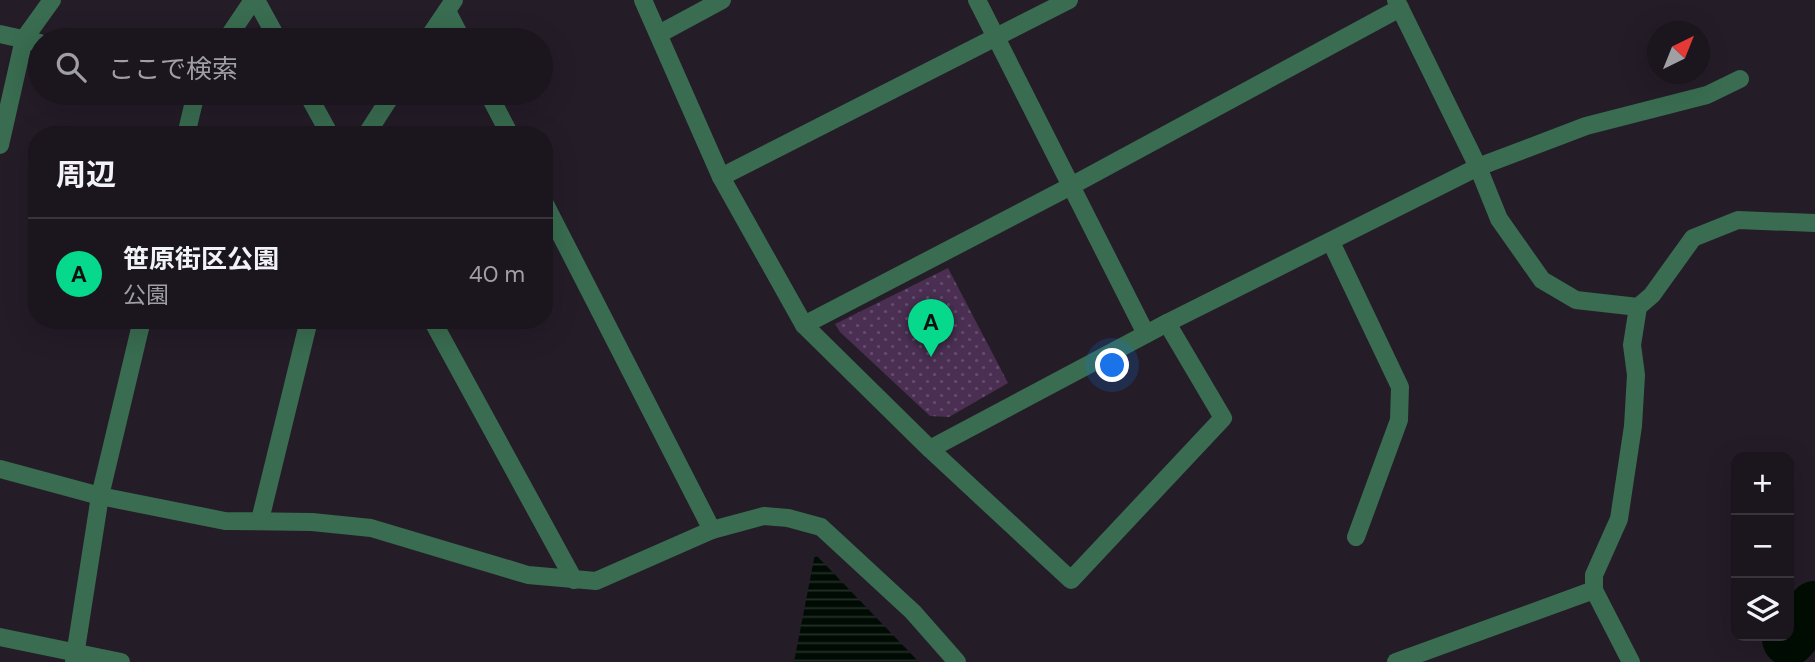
<!DOCTYPE html>
<html lang="ja">
<head>
<meta charset="utf-8">
<style>
	body { margin:0; font-family:"DM Sans","Noto Sans JP",sans-serif; background:#28222a; color:#f1f3f6 }
	.controls { position:absolute; right:21px; bottom:21px; display:grid; overflow:hidden; border-radius:14px; box-shadow:0 7px 28px #0002 }
	.controls button { width:63px; height:63px; display:grid; place-items:center; padding:0; border:0; border-bottom:2px solid #39343b; background:#1b151d; color:#f1f3f6; font:35px sans-serif }
	.compass { position:absolute; left:1647px; top:21px; width:63px; height:63px; border-radius:50%; background:#1b151d; box-shadow:0 7px 28px #0002; rotate:43deg }
	.you { position:absolute; left:1113px; top:366px; width:24px; height:24px; margin:-18px; border:5px solid #fff; border-radius:50%; background:#1a73e8; box-shadow:0 0 0 10px #1a73e833 }
	.badge { display:grid; place-items:center; width:46px; height:46px; border-radius:50%; background:#06d98b; color:#111; font-size:23px; font-weight:700 }
	.pin { position:absolute; translate:-50% -58px; filter:drop-shadow(0 2px 4px #0008) }
	.pin::after { content:''; position:absolute; top:37px; width:24px; height:21px; background:inherit; clip-path:polygon(0 0,100% 0,50% 100%) }
	.list { margin:0; padding:0; list-style:none }
	h2 { display:flex; justify-content:space-between; align-items:center; height:91px; margin:0; padding:0 28px; font-size:30px }
	h2 small { font-size:23px; font-weight:400; color:#a09fa4 }
	.list li { display:grid; grid-template-columns:46px 1fr auto; gap:21px; align-items:center; box-sizing:border-box; height:112px; padding:0 28px; border-top:2px solid #39343b }
	.list b { display:block; font-size:26px; white-space:nowrap }
	.list p { margin:0; font-size:23px; white-space:nowrap; color:#a09fa4 }
	.list em { font-size:23px; font-style:normal; color:#a09fa4 }
	.icon { flex:none; width:38px; height:38px; fill:none; stroke:currentColor; stroke-width:2; stroke-linecap:round; stroke-linejoin:round }
	.map { position:relative; flex:none; width:1815px; height:662px; overflow:hidden }
	.search { position:absolute; background:#1b151d; box-shadow:0 7px 28px #0002; left:28px; top:28px; width:525px; height:77px; display:flex; align-items:center; gap:18px; box-sizing:border-box; padding:0 24px; border-radius:38px; color:#a09fa4; font-size:26px }
	.panel { position:absolute; background:#1b151d; box-shadow:0 7px 28px #0002; left:28px; top:126px; width:525px; height:203px; border-radius:28px }
	.map>svg:first-child { display:block }
	.park { fill:url(#park-dots) }
	.water { fill:url(#water-rules) }
	.lines { fill:none; stroke-linecap:round; stroke-linejoin:round }
	.river { stroke:#000c03; stroke-width:54 }
	.minor { stroke:#396c50; stroke-width:18 }
	.tertiary { stroke:#396c50; stroke-width:18 }
</style>
</head>
<body>
<div class="map">
<svg width="1815" height="662" viewBox="0 0 1815 662">
	<defs>
		<pattern id="park-dots" width="8" height="8" patternUnits="userSpaceOnUse" patternTransform="scale(1.75)"><rect width="8" height="8" fill="#4a2f52"/><path d="M2 2h.1M6 6h.1" fill="none" stroke="#644d6b" stroke-width="1.8" stroke-linecap="round"/></pattern>
		<pattern id="water-rules" width="6" height="5" patternUnits="userSpaceOnUse" patternTransform="scale(1.75)"><rect width="6" height="5" fill="#000c03"/><path d="M0 2.5h6" fill="none" stroke="#252f28"/></pattern>
	</defs>
	<rect width="100%" height="100%" fill="#241c27"/>
	<path class="park" d="M948,268L1008,383L949,417L930,416L840,332L835,324Z"/>
	<path class="water" d="M815,554L919,662H794Z"/>
	<g class="lines">
		<path class="river" d="M1789,639L1815,608"/>
		<g class="minor">
			<path d="M256,0L278,40"/>
			<path d="M643,0L721,177L804,325L930,449L1071,580L1223,418L1167,323"/>
			<path d="M977,0L1146,334"/>
			<path d="M1396,0L1478,167L1499,219L1542,280L1576,300L1638,307L1652,295L1693,238L1738,220L1815,223"/>
			<path d="M447,11L462,40"/>
			<path d="M0,34L40,43"/>
			<path d="M659,34L722,0"/>
			<path d="M226,40L253,0"/>
			<path d="M427,40L454,0"/>
			<path d="M307,93L330,135"/>
			<path d="M488,93L510,135"/>
			<path d="M186,135L196,93"/>
			<path d="M366,135L393,93"/>
			<path d="M0,145L24,39L52,0"/>
			<path d="M721,177L1069,0"/>
			<path d="M544,202L712,530"/>
			<path d="M1331,242L1400,387L1399,420L1356,537"/>
			<path d="M432,320L574,580"/>
			<path d="M804,325L1071,186L1400,8"/>
			<path d="M930,449L1167,323L1478,167L1586,126L1707,95L1740,79"/>
			<path d="M0,469L100,496L225,521L312,522L371,528L528,575L596,581L712,530L764,516L788,518L821,527L913,612L957,662"/>
			<path d="M260,520L309,320"/>
			<path d="M74,662L100,496L142,320"/>
			<path d="M1396,662L1594,590"/>
			<path d="M1631,662L1594,590V575L1619,519L1633,426L1636,375L1632,345L1638,307"/>
		</g>
		<path class="tertiary" d="M0,637L121,662"/>
	</g>
</svg>
<div class="controls">
<button>+</button>
<button>−</button>
<button><svg class="icon" aria-label="layers" viewBox="0 0 24 24"><path d="M12 4l9 5-9 5-9-5zM3 14l9 5 9-5"/></svg></button>
</div>
<svg class="compass" viewBox="-18 -18 36 36"><path d="M0-13l5 13h-10z" fill="#e53935"/><path d="M0 13l5-13h-10z" fill="#a09fa4"/></svg>
<div class="you"></div>
<div class="pin badge" style="left:931px;top:357px">A</div>
<div class="search"><svg class="icon" aria-label="search" viewBox="0 0 24 24"><circle cx="10" cy="10" r="6"/><path d="M15 15l6 6"/></svg>ここで検索</div>
<section class="panel">
<h2>周辺<small></small></h2>
<ul class="list">
<li><span class="badge">A</span><div><b>笹原街区公園</b><p>公園</p></div><em>40 m</em></li>
</ul>
</section>
</div>
</body>
</html>
